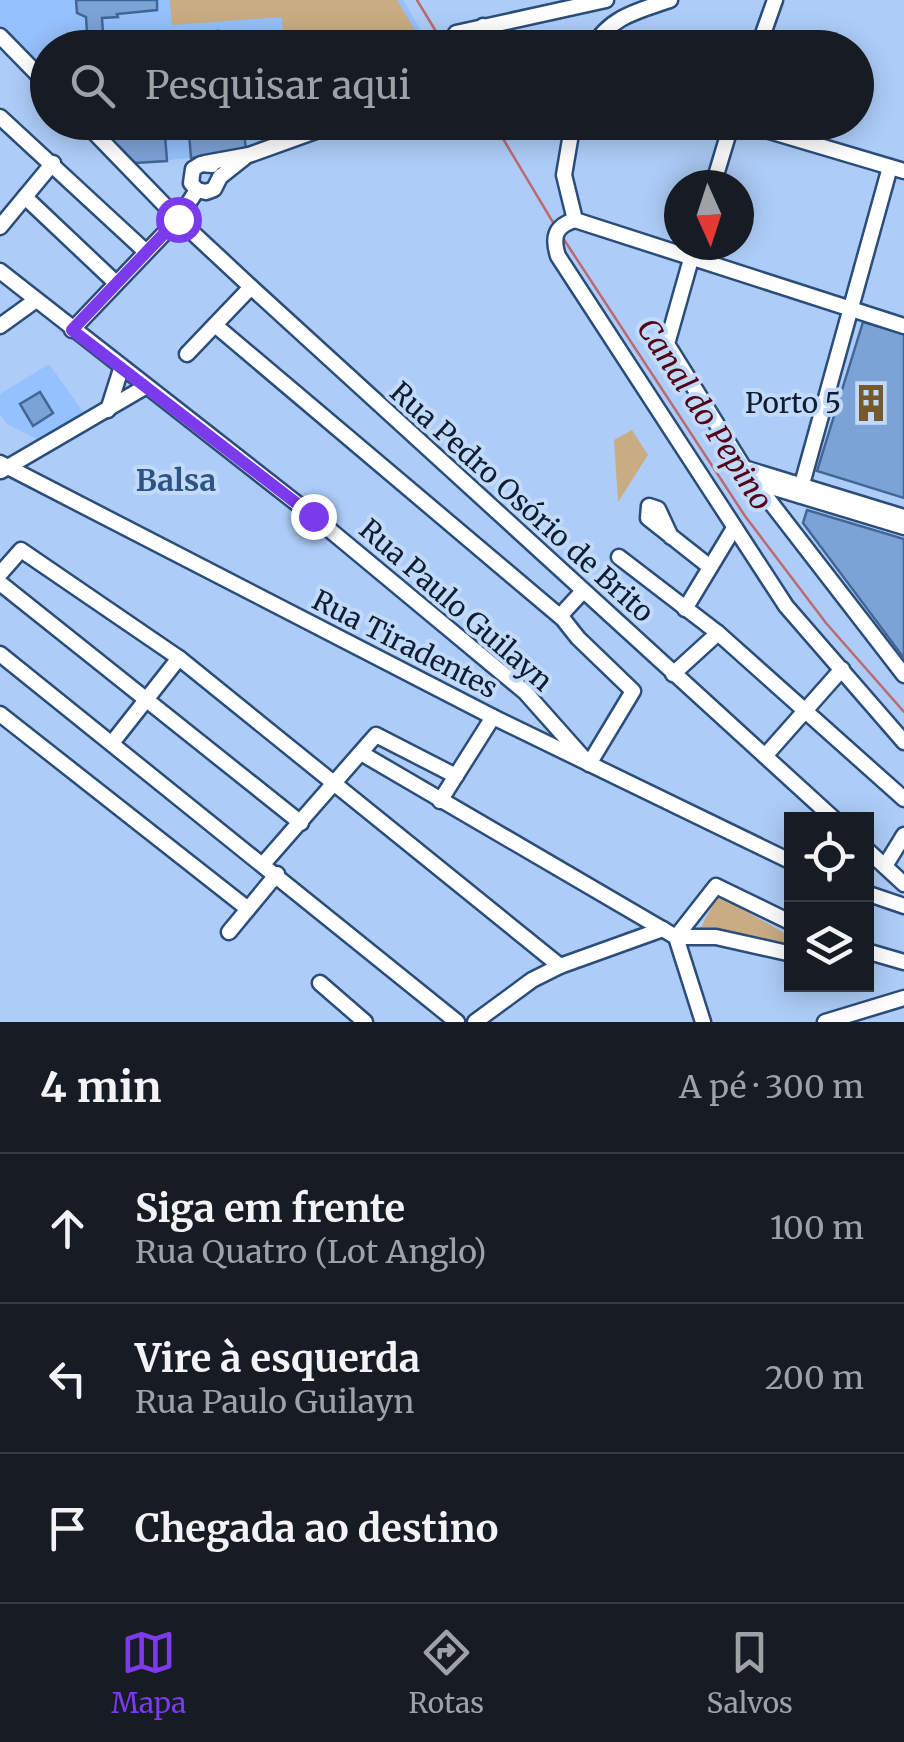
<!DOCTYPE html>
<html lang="pt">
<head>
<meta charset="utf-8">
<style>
	body { margin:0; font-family:Merriweather,serif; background:#20242c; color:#f1f3f6 }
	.controls { position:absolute; right:30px; bottom:30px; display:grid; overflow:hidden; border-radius:0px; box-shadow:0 5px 25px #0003 }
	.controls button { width:90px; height:90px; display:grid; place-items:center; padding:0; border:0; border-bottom:2px solid #363941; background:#171b24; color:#f1f3f6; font:50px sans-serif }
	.compass { position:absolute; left:664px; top:170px; width:90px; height:90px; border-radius:50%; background:#171b24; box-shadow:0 5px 25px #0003; rotate:177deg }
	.stop { position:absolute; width:30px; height:30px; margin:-22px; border:8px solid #7c3aed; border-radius:50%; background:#fff }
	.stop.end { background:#7c3aed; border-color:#fff; box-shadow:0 2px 10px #0008 }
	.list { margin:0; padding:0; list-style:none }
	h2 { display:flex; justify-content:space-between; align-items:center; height:130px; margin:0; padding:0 40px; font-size:42px }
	h2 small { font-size:32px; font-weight:400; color:#9ea1a6 }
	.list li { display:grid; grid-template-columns:65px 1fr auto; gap:30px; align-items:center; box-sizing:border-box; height:150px; padding:0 40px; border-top:2px solid #363941 }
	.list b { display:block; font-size:38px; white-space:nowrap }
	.list p { margin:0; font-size:32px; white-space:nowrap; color:#9ea1a6 }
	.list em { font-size:32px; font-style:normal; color:#9ea1a6 }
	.icon { flex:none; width:55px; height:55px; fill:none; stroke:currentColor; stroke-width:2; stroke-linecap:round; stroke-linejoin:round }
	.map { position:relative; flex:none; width:904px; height:1022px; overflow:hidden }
	.search { position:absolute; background:#171b24; box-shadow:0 5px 25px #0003; left:30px; right:30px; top:30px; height:110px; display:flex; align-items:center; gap:25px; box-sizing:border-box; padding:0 35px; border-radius:55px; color:#9ea1a6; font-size:38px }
	.sheet { height:580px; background:#171b24 }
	nav { display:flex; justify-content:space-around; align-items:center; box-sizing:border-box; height:140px; border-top:2px solid #363941; background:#171b24; font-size:28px; color:#9ea1a6 }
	nav a { display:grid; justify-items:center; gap:5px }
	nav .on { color:#7c3aed }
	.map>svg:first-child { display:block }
	.built { fill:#95c1fc }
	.green { fill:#c9ac83 }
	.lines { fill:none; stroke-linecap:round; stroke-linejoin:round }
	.stream { stroke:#bc6970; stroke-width:2.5 }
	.building { fill:#7ca3d6; stroke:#426696; stroke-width:2.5 }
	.minor-casing { stroke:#2a4d7a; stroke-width:19 }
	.minor { stroke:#fff; stroke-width:14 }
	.route { stroke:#7c3aed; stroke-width:12 }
	.labels { text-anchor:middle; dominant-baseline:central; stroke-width:8; stroke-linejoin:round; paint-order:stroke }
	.poi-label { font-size:28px; fill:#0e1d31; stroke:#c1dafa; text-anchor:end }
	.street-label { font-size:28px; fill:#0e1d31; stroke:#c1dafa }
	.water-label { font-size:30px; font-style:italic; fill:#530417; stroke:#c1dafa }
	.neighbourhood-label { font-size:30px; font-weight:bold; fill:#305482; stroke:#c1dafa }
</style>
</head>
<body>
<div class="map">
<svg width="904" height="1022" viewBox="0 0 904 1022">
	<rect width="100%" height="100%" fill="#adcdf8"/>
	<g class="built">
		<path d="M0,0H403L431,47L48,48L47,82L0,37Z"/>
		<path d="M91,123H328L246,153L135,163Z"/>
		<path d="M49,364L86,416L43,442L7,424L0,414V394Z"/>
	</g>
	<g class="green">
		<path d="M170,0H397L425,47H284L282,17L172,25Z"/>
		<path d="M632,430L648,455L618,502L614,440Z"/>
		<path d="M718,895L791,937V945L731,933L699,931Z"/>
	</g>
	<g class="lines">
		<g class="stream">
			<path d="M417,0L446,48"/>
			<path d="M493,122L554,224"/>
			<path d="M561,235L745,516L826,623L904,712"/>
		</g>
	</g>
	<g class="building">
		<path d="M76,0H157V10L117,14L118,17L102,18L104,48H88L86,17L77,13Z"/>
		<path d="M218,31L219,47L240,48H182L181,35Z"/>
		<path d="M100,122H164L167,161L135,163L100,131Z"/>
		<path d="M244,128L246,153L191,158L189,133Z"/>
		<path d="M863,322L904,334V498L817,471Z"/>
		<path d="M40,392L53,413L33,426L20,404Z"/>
		<path d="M807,510L904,539V658L803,523Z"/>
	</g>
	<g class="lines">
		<g class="minor-casing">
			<g id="minor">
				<path d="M483,26L496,48"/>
				<path d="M456,33L606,0"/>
				<path d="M0,36L48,85"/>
				<path d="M593,48C608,17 641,10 670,0"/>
				<path d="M758,48L775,0"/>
				<path d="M0,117L145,251"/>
				<path d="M84,122L178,219L251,287L834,819"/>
				<path d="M573,122L564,175L575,220"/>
				<path d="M739,122L904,171"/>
				<path d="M205,163L249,155L341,122"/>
				<path d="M713,185L732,122"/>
				<path d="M197,190L206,192L214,189L220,177L244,158"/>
				<path d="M197,190L191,183L193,169L201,164L212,165"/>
				<path d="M25,197L116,283"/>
				<path d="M575,220C555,226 552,237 558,256L786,606L904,742"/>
				<path d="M575,220L904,326"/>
				<path d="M0,227L53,163"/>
				<path d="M695,245L667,344L744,468L904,675"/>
				<path d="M0,271L313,516L525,692L589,764L633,691L578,638L563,619L215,325"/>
				<path d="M0,326L36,300"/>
				<path d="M72,330L178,219L197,190"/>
				<path d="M187,354L251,287"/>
				<path d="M108,410L121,369"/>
				<path d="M0,463L493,717L792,862"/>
				<path d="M744,468L904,517"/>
				<path d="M1,471L145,387"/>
				<path d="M755,482L904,527"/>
				<path d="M799,495L890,167"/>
				<path d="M671,537L658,509L649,506L648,518L710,567"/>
				<path d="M619,557L718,633L904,799"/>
				<path d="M0,574L21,550L179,658L560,966"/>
				<path d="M0,583L301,823"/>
				<path d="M685,609L734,528"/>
				<path d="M560,616L583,591"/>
				<path d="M0,654L457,1022"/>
				<path d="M673,674L718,633"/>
				<path d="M0,714L248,909"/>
				<path d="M112,743L179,658"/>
				<path d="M361,753L676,937H716L792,954"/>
				<path d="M765,756L842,669"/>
				<path d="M440,801L493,717"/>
				<path d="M866,849L904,884"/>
				<path d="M264,863L376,735L456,776"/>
				<path d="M885,866L904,835"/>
				<path d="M866,893L904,906"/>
				<path d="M229,932L277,874"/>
				<path d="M676,937L716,886L792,923"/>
				<path d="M676,937L703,1022"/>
				<path d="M866,951L904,962"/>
				<path d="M320,983L365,1022"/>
				<path d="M475,1022L532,980L560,966L663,929"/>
				<path d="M825,1022L904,998"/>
			</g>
		</g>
		<use href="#minor" class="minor"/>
	</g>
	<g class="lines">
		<path class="route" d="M178,219L72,330L313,516"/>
	</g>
	<defs>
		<g id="building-bare" transform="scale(3)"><path d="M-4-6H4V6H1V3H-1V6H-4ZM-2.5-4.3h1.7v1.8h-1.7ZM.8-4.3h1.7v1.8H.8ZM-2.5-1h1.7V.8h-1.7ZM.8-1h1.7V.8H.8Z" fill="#75582c" stroke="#c1dafa" stroke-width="2.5" paint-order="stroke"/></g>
	</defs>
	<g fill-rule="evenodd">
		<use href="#building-bare" x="871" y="403"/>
	</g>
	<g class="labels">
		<g class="poi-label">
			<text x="841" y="403">Porto 5</text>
		</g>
		<g class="street-label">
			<text transform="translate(522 502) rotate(42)">Rua Pedro Osório de Brito</text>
			<text transform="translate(456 605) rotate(41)">Rua Paulo Guilayn</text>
			<text transform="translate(405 644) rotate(27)">Rua Tiradentes</text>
		</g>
		<g class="water-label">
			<text transform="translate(705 414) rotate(57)">Canal do Pepino</text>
		</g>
		<g class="neighbourhood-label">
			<text x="176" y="480">Balsa</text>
		</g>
	</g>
</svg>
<div class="controls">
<button><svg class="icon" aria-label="locate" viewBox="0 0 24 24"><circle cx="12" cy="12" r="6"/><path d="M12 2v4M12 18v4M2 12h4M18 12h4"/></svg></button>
<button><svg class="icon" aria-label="layers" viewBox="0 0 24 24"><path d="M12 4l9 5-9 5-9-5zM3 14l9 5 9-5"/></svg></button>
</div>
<svg class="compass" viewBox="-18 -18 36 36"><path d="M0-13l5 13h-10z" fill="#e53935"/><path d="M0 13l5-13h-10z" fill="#9ea1a6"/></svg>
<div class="stop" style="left:178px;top:219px"></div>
<div class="stop end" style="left:313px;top:516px"></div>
<div class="search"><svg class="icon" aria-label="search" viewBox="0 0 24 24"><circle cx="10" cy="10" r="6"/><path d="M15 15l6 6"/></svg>Pesquisar aqui</div>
</div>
<section class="sheet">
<h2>4 min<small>A pé · 300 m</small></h2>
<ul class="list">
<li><svg class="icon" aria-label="ahead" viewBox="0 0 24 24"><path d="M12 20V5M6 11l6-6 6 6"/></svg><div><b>Siga em frente</b><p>Rua Quatro (Lot Anglo)</p></div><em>100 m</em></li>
<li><svg class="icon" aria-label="left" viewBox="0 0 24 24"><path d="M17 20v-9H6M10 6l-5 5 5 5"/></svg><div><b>Vire à esquerda</b><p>Rua Paulo Guilayn</p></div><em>200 m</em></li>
<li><svg class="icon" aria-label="arrive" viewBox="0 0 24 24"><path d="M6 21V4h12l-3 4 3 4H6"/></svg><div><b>Chegada ao destino</b></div></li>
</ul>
</section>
<nav>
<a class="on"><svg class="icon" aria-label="map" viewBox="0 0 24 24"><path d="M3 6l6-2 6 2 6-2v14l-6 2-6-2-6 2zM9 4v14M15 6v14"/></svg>Mapa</a>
<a><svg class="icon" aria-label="directions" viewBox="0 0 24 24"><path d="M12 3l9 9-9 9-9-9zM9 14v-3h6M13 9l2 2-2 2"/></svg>Rotas</a>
<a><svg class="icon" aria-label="saved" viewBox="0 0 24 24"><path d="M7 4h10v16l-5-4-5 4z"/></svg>Salvos</a>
</nav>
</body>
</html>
